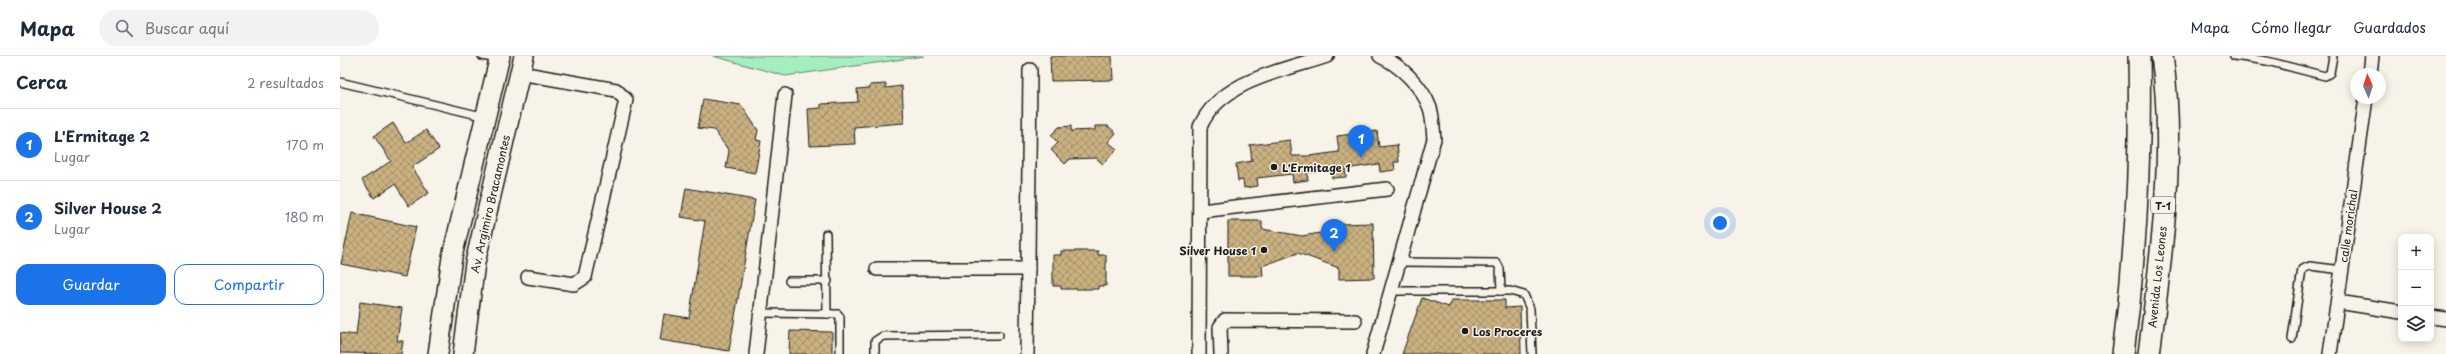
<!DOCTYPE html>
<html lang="es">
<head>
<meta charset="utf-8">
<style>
	body { margin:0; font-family:"Playpen Sans",sans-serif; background:#f2f2f3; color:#1f2937 }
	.controls { position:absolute; right:12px; bottom:12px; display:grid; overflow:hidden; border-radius:8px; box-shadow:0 2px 10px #0003 }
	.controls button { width:36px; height:36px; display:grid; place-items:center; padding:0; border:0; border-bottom:1px solid #e0e1e3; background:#fff; color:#1f2937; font:20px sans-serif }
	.compass { position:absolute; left:2010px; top:12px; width:36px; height:36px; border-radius:50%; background:#fff; box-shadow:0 2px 10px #0003; rotate:357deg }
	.you { position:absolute; left:1380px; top:167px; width:14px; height:14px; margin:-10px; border:3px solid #fff; border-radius:50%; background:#1a73e8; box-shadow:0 0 0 6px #1a73e833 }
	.badge { display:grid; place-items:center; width:26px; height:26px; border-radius:50%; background:#1a73e8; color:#fff; font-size:13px; font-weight:700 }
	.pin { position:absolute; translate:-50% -33px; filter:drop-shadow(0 1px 2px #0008) }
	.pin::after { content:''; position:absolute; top:21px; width:14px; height:12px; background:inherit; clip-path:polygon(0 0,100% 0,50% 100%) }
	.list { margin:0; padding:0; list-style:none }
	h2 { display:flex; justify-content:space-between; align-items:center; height:52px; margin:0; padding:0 16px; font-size:17px }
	h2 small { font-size:13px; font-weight:400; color:#747a83 }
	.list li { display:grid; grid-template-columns:26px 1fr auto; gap:12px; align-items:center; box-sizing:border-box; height:72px; padding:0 16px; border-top:1px solid #e0e1e3 }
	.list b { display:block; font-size:15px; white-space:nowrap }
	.list p { margin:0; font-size:13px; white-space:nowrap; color:#747a83 }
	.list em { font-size:13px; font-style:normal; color:#747a83 }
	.actions { display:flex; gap:8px; padding:12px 16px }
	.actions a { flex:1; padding:9px 0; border:1px solid #1a73e8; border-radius:12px; text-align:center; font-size:14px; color:#1a73e8 }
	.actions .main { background:#1a73e8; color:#fff }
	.icon { flex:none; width:22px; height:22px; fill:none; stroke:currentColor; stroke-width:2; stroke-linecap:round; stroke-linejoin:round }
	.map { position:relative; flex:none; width:2106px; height:298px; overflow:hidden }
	header { display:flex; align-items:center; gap:24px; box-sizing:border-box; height:56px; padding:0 20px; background:#fff; border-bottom:1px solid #e0e1e3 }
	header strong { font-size:19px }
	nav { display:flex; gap:22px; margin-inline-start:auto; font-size:14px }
	.search { width:280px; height:36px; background:#f2f2f3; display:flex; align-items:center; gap:10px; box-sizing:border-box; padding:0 14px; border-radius:22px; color:#747a83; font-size:15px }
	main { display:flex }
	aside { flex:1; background:#fff }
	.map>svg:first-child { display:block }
	.green { fill:#a5efbe; stroke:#60866d }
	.building { fill:url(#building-cross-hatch); stroke:#1c1c1c }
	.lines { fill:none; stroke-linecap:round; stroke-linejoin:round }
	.lane-casing { stroke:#1c1c1c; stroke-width:10 }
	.street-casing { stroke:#1c1c1c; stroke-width:16 }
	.secondary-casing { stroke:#1c1c1c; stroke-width:22 }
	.primary-casing { stroke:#1c1c1c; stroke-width:24 }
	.lane { stroke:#f7f3e8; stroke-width:7 }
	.street { stroke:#f7f3e8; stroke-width:13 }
	.secondary { stroke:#f7f3e8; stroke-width:19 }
	.primary { stroke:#f7f3e8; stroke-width:21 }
	.poi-dot { fill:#1c1c1c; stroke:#f7f3e8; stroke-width:1.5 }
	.labels { text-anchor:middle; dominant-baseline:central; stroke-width:3; stroke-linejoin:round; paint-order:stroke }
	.shield { fill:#f7f3e8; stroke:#5e5c59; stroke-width:1 }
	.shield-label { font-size:10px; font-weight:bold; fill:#1c1c1c }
	.poi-label { font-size:11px; font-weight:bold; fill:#1c1c1c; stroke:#f7f3e8; text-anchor:start }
	.street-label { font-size:11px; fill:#1c1c1c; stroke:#f7f3e8 }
</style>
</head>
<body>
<header>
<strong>Mapa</strong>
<div class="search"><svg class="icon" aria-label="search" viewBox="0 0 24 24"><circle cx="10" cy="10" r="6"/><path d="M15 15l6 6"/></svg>Buscar aquí</div>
<nav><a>Mapa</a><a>Cómo llegar</a><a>Guardados</a></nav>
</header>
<main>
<aside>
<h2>Cerca<small>2 resultados</small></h2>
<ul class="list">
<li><span class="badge">1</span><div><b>L'Ermitage 2</b><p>Lugar</p></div><em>170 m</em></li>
<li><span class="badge">2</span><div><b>Silver House 2</b><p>Lugar</p></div><em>180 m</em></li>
</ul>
<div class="actions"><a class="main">Guardar</a><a>Compartir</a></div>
</aside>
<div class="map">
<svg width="2106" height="298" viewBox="0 0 2106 298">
	<defs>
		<pattern id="building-cross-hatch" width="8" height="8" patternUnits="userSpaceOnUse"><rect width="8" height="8" fill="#cab181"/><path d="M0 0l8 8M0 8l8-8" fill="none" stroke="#a38f69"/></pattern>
	</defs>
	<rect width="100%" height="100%" fill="#f7f3e8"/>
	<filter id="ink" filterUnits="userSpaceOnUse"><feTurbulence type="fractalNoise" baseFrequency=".025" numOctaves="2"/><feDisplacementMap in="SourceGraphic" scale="8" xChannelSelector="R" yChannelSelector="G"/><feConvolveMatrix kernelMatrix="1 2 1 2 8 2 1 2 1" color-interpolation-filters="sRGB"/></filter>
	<g filter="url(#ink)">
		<path class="green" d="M373,0H584L445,20Z"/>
		<g class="building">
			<path d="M710,0H772L773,24L711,25Z"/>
			<path d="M546,28V32L562,30L564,67L514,71L515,88L470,90L468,53L481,52V48L518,46L517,33L530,32V29Z"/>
			<path d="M363,43L401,49L418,74L416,84L421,85L415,117L386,112L389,95L374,74L358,72Z"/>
			<path d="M53,67L66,87L86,74L99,93L72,111L89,137L69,150L55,128L34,142L22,124L51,105L34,80Z"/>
			<path d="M731,70V75L755,74V70H768L776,77L768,86L777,93L763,108L756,102L730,103L725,108L711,94L718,87L711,79L719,71Z"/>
			<path d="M1037,75L1039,91L1057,89L1059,106H1054L1055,114L1040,116L1039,108L1005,113L1006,121L992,122L991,114L967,117L968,124L953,126L952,118L917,122L918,130L904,132L903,124L898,125L896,108L912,105L910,89L950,84L952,100H969L999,96L997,80Z"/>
			<path d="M346,132L415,144L389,295L320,284L324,258L349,262L365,165L341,161Z"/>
			<path d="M12,157L76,171L65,221L1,208Z"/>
			<path d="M888,165H922V173L962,180L999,174V168L1033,167L1034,222L999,223V212L958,197L922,210L923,220H888Z"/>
			<path d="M721,195H758V199H766V230H758V233H721V230H713V199H721Z"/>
			<path d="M1082,242L1109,251L1112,244H1165V252L1180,251L1181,298H1062Z"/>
			<path d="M20,246L62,252L57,285H63L61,298L0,297V277L16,279Z"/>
			<path d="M450,275L492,276V298H449Z"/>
		</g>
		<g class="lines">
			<g class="lane-casing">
				<g id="lane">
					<path d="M142,0L158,3"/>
					<path d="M1894,0L1927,5L1985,20L1990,17L1993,0"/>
					<path d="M0,26L146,61"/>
					<path d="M486,178L487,258"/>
					<path d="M1060,206L1157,207L1160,213L1161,235"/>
					<path d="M449,225H488"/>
					<path d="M1052,235H1170L1184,239L1190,253L1192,298"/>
					<path d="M420,257L498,258L500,261V298"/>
					<path d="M1952,283L1962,213L1970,210L2002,214"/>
					<path d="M535,298V285L543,280L659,279"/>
				</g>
			</g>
			<g class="street-casing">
				<g id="street">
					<path d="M180,17L276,34L286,44L245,221L234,228L188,221"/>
					<path d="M2030,18L2032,0"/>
					<path d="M861,155L1047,133"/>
					<path d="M537,213H688"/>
					<path d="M1998,246L2061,256"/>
					<path d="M2091,261L2106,263"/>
					<path d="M416,298L445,39"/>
					<path d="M687,298L690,14"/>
					<path d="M859,298L860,71C880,24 943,15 987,0"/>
					<path d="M881,298L880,271L885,264L1015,265"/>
					<path d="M1033,298L1094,83C1093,73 1093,61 1090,52C1082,30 1060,9 1040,0"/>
					<path d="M1990,298L2026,42"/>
				</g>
			</g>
			<g class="secondary-casing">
				<g id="secondary">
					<path d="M98,298L112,201L160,0"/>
					<path d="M123,298L135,207L184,0"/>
				</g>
			</g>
			<g class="primary-casing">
				<g id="primary">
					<path d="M1783,298C1796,199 1801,100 1799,0"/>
					<path d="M1809,298C1821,203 1836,95 1822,0"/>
				</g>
			</g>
			<use href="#lane" class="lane"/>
			<use href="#street" class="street"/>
			<use href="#secondary" class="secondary"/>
			<use href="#primary" class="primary"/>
		</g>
	</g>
	<g class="poi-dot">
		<circle cx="934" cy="111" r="4"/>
		<circle cx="924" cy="194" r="4"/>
		<circle cx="1125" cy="275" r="4"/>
	</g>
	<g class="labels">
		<rect class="shield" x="1811" y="141" width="24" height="16" rx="3"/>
		<g class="shield-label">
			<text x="1823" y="149">T-1</text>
		</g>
		<g class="poi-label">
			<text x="942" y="111">L'Ermitage 1</text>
			<text x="916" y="194" text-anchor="end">Silver House 1</text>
			<text x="1133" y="275">Los Proceres</text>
		</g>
		<g class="street-label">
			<text transform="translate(150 148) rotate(-77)">Av. Argimiro Bracamontes</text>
			<text transform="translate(2008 170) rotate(-82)">calle morichal</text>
			<text transform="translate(1817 221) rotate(-84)">Avenida Los Leones</text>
		</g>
	</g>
</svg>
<div class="controls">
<button>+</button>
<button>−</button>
<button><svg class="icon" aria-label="layers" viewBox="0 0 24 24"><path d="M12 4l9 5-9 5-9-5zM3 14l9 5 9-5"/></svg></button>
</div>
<svg class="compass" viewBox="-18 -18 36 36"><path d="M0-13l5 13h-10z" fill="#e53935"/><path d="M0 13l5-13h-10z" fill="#747a83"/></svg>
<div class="you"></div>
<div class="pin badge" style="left:1021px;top:102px">1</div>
<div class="pin badge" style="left:994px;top:196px">2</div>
</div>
</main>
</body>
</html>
